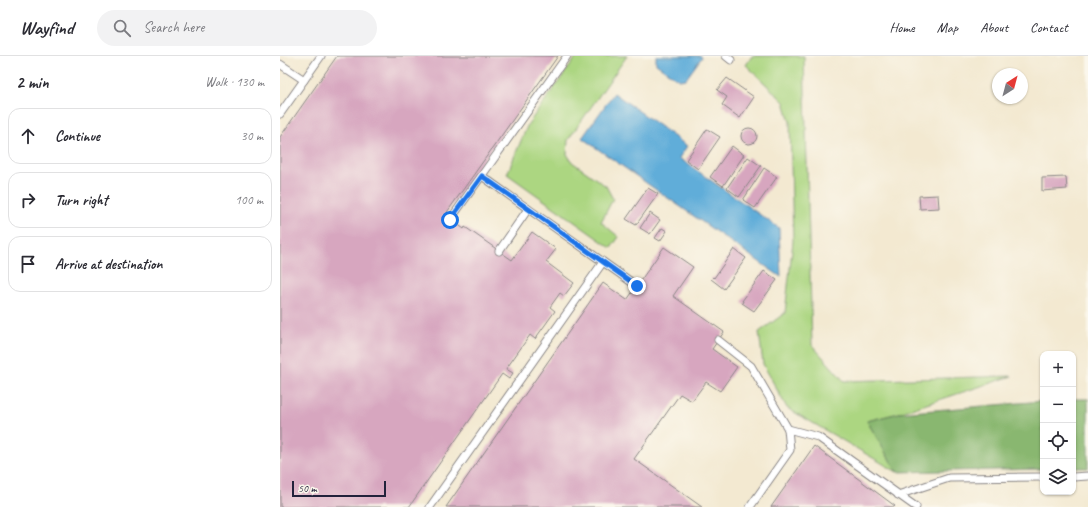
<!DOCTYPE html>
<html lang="en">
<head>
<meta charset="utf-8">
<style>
	body { margin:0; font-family:Caveat,sans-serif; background:#f2f2f3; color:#2b2b33 }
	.controls { position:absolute; right:12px; bottom:12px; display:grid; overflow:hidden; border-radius:8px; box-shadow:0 1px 3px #0004 }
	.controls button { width:36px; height:36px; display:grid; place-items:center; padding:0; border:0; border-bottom:1px solid #e1e1e2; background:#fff; color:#2b2b33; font:20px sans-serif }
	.compass { position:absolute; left:712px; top:12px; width:36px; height:36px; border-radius:50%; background:#fff; box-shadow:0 1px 3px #0004; rotate:36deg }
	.scale { position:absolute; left:12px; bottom:10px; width:94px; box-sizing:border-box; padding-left:4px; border:2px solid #22223b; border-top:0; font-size:11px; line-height:14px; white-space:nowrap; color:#22223b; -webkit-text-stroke:3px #fbf7ec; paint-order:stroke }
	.stop { position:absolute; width:12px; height:12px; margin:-9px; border:3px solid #1a73e8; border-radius:50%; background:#fff }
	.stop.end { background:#1a73e8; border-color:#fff; box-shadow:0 1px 4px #0008 }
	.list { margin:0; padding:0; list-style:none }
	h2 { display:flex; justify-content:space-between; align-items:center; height:52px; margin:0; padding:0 16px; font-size:17px }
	h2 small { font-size:13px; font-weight:400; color:#7c7c81 }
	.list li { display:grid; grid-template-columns:26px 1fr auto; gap:12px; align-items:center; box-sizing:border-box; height:56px; margin:0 8px 8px; padding:0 8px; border:1px solid #e1e1e2; border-radius:12px }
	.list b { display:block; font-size:15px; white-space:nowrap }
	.list em { font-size:13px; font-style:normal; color:#7c7c81 }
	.icon { flex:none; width:22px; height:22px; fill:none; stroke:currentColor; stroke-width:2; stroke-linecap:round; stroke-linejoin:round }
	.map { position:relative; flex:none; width:808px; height:451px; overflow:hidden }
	header { display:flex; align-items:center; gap:24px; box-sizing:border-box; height:56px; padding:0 20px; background:#fff; border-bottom:1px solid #e1e1e2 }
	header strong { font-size:19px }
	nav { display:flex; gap:22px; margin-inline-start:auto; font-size:14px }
	.search { width:280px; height:36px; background:#f2f2f3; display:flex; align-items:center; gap:10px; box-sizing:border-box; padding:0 14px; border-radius:22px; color:#7c7c81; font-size:15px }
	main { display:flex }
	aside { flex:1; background:#fff }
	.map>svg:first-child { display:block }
	.green { fill:#acd681; stroke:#677c5e }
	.forest { fill:#89b76f; stroke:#566c55 }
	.water { fill:#60add9; stroke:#41688a }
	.building { fill:#d7a6bf }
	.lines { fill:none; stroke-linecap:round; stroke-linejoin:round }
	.lane-casing { stroke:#8a8686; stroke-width:9 }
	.lane { stroke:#fff; stroke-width:7 }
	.route { stroke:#1a73e8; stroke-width:5 }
</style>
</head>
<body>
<header>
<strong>Wayfind</strong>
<div class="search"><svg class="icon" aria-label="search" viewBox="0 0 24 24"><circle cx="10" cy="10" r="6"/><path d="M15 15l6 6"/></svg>Search here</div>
<nav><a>Home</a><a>Map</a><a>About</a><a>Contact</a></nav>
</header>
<main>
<aside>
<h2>2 min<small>Walk · 130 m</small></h2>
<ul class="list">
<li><svg class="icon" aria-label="ahead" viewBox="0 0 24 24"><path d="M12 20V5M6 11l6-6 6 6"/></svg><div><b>Continue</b></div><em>30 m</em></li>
<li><svg class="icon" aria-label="right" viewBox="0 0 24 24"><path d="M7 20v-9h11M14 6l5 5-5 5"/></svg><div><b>Turn right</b></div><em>100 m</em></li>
<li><svg class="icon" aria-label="arrive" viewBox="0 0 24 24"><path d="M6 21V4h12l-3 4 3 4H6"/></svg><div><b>Arrive at destination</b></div></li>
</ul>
</aside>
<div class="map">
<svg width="808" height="451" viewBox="0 0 808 451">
	<rect width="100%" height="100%" fill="#fbf7ec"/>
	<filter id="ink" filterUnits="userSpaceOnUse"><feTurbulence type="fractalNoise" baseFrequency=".025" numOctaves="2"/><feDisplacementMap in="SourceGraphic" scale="8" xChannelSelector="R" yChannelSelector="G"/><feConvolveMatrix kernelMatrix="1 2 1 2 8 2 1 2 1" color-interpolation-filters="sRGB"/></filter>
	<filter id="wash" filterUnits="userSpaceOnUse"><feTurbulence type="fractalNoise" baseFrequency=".012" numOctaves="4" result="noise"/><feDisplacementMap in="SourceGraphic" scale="16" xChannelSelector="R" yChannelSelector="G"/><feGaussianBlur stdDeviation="0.9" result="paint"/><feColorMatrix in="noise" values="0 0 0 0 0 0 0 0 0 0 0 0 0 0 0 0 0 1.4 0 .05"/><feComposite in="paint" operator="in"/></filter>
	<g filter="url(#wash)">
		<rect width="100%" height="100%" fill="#f3e9d1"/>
		<g class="green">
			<path d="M297,0H347L288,84L287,98L292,106L326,130L333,143L321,166L339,181L331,192L227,118L248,68Z"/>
			<path d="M472,0H524L532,289L564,325L732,320L619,357L587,365L617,416L507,352L483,308L479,276L505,257L513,185L510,66L504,46L466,9Z"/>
		</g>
		<g class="forest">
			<rect x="793" y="343" width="15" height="69"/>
			<path d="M763,345V413L617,416L587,365L619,357Z"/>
		</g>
		<g class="water">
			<path d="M376,0H421L422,1L406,23L399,24L376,8Z"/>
			<path d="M334,37L407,90L399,102L499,172L501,221L302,82Z"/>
		</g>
		<g id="blocks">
			<g class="building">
				<path d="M57,0H278L165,159L184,173L185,171L232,204L252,176L276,193L266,206L294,227L284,240L280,237L270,251L275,255L255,283L250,279L226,313L233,317L229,323L222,318L129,451H0V81Z"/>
				<path d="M447,22L474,41L460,62L442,49L447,41L437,34Z"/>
				<circle cx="469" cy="80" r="8"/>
				<path d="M427,73L440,81L418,113L406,104Z"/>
				<path d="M452,90L464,99L443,130L430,121Z"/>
				<path d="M468,101L481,110L459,141L447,132Z"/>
				<path d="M484,112L497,121L475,152L463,144Z"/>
				<path d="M786,121L787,133L762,135V122Z"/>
				<path d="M368,132L378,138L356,169L346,163Z"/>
				<path d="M658,139L659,152L640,153L639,140Z"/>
				<path d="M370,157L380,164L370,178L360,172Z"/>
				<path d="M382,172L387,175L380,185L375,182Z"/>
				<path d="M384,191L413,211L393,240L444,276L432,293L457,311L440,335L426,326L412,345L400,338L354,403L422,451H166L323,227L347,244Z"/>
				<path d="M454,193L466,202L444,233L431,223L433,221L434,222Z"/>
				<path d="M484,215L497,224L474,255L462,247L463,245H462Z"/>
				<path d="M534,390L615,450L614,451H491Z"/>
			</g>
		</g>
	</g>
	<g filter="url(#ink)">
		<use href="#blocks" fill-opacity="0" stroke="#8a8686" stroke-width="1"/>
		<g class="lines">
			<g class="lane-casing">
				<g id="lane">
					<path d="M446,0L451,4"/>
					<path d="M0,8L24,24"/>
					<path d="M0,58L41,0"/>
					<path d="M202,120L357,230"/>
					<path d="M170,164L287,0"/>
					<path d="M219,195L248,153"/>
					<path d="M438,284L471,310L508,373L510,394L470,451"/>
					<path d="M508,373L538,381L636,451"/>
					<path d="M793,421L808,420"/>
					<path d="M618,439L669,422L763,421"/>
					<path d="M150,451L323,206"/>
				</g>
			</g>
			<use href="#lane" class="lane"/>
		</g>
	</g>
	<g class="lines" filter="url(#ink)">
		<path class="route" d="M170,164L202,120L357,230"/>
	</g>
</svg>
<div class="controls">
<button>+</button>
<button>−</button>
<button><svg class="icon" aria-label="locate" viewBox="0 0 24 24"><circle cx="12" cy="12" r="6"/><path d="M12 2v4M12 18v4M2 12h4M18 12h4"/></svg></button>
<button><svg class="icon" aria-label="layers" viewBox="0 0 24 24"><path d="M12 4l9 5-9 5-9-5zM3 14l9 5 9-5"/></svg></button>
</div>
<svg class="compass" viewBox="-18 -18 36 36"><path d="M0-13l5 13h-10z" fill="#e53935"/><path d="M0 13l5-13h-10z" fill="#7c7c81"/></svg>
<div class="scale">50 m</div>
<div class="stop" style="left:170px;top:164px"></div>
<div class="stop end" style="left:357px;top:230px"></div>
</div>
</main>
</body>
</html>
